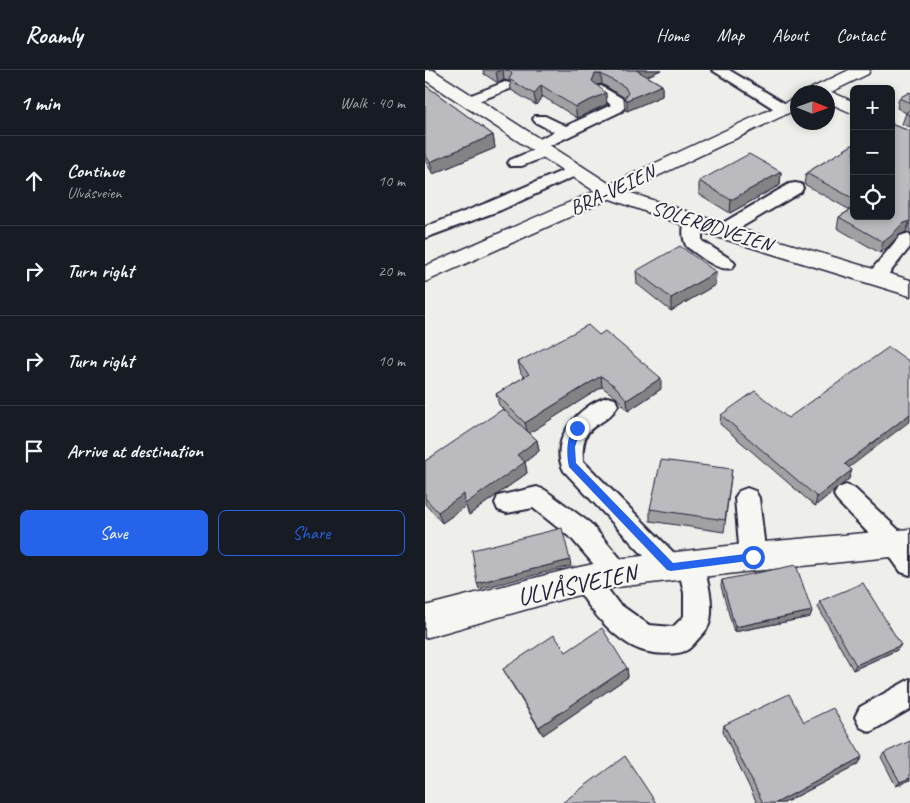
<!DOCTYPE html>
<html lang="en">
<head>
<meta charset="utf-8">
<style>
	body { margin:0; font-family:Caveat,sans-serif; background:#20242c; color:#f1f3f6 }
	.controls { position:absolute; right:15px; top:15px; display:grid; overflow:hidden; border-radius:8px; box-shadow:0 2px 8px #0003 }
	.controls button { width:45px; height:45px; display:grid; place-items:center; padding:0; border:0; border-bottom:1px solid #363941; background:#171b24; color:#f1f3f6; font:25px sans-serif }
	.compass { position:absolute; left:365px; top:15px; width:45px; height:45px; border-radius:50%; background:#171b24; box-shadow:0 2px 8px #0003; rotate:91deg }
	.stop { position:absolute; width:15px; height:15px; margin:-11px; border:4px solid #2563eb; border-radius:50%; background:#fff }
	.stop.end { background:#2563eb; border-color:#fff; box-shadow:0 1px 5px #0008 }
	.list { margin:0; padding:0; list-style:none }
	h2 { display:flex; justify-content:space-between; align-items:center; height:65px; margin:0; padding:0 20px; font-size:21px }
	h2 small { font-size:16px; font-weight:400; color:#9ea1a6 }
	.list li { display:grid; grid-template-columns:32px 1fr auto; gap:15px; align-items:center; box-sizing:border-box; height:90px; padding:0 20px; border-top:1px solid #363941 }
	.list b { display:block; font-size:19px; white-space:nowrap }
	.list p { margin:0; font-size:16px; white-space:nowrap; color:#9ea1a6 }
	.list em { font-size:16px; font-style:normal; color:#9ea1a6 }
	.actions { display:flex; gap:10px; padding:15px 20px }
	.actions a { flex:1; padding:11px 0; border:1px solid #2563eb; border-radius:8px; text-align:center; font-size:18px; color:#2563eb }
	.actions .main { background:#2563eb; color:#fff }
	.icon { flex:none; width:28px; height:28px; fill:none; stroke:currentColor; stroke-width:2; stroke-linecap:round; stroke-linejoin:round }
	.map { position:relative; flex:none; width:485px; height:733px; overflow:hidden }
	header { display:flex; align-items:center; gap:30px; box-sizing:border-box; height:70px; padding:0 25px; background:#171b24; border-bottom:1px solid #363941 }
	header strong { font-size:24px }
	nav { display:flex; gap:28px; margin-inline-start:auto; font-size:18px }
	main { display:flex }
	aside { flex:1; background:#171b24 }
	.map>svg:first-child { display:block }
	.lines { fill:none; stroke-linecap:round; stroke-linejoin:round }
	.service-casing { stroke:#22223b; stroke-width:4 }
	.minor-casing { stroke:#22223b; stroke-width:3 }
	.secondary-casing { stroke:#22223b; stroke-width:3 }
	.service { fill:#f6f6f2; fill-rule:evenodd }
	.minor { fill:#f6f6f2; fill-rule:evenodd }
	.secondary { fill:#f6f6f2; fill-rule:evenodd }
	.wall { fill:#a1a1a4; stroke:#22223b }
	.shaded-wall { fill:#838386; stroke:#22223b }
	.building { fill:#bbbbbf; stroke:#22223b }
	.route { fill:#2563eb }
	.labels { text-anchor:middle; dominant-baseline:central; stroke-width:4.5; stroke-linejoin:round; paint-order:stroke }
	.far-street-label { font-size:21px; fill:#22223b; stroke:#f6f6f2 }
	.street-label { font-size:25px; fill:#22223b; stroke:#f6f6f2 }
</style>
</head>
<body>
<header>
<strong>Roamly</strong>
<nav><a>Home</a><a>Map</a><a>About</a><a>Contact</a></nav>
</header>
<main>
<aside>
<h2>1 min<small>Walk · 40 m</small></h2>
<ul class="list">
<li><svg class="icon" aria-label="ahead" viewBox="0 0 24 24"><path d="M12 20V5M6 11l6-6 6 6"/></svg><div><b>Continue</b><p>Ulvåsveien</p></div><em>10 m</em></li>
<li><svg class="icon" aria-label="right" viewBox="0 0 24 24"><path d="M7 20v-9h11M14 6l5 5-5 5"/></svg><div><b>Turn right</b></div><em>20 m</em></li>
<li><svg class="icon" aria-label="right" viewBox="0 0 24 24"><path d="M7 20v-9h11M14 6l5 5-5 5"/></svg><div><b>Turn right</b></div><em>10 m</em></li>
<li><svg class="icon" aria-label="arrive" viewBox="0 0 24 24"><path d="M6 21V4h12l-3 4 3 4H6"/></svg><div><b>Arrive at destination</b></div></li>
</ul>
<div class="actions"><a class="main">Save</a><a>Share</a></div>
</aside>
<div class="map">
<svg width="485" height="733" viewBox="0 0 485 733">
	<rect width="100%" height="100%" fill="#eeeeeb"/>
	<filter id="ink" filterUnits="userSpaceOnUse"><feTurbulence type="fractalNoise" baseFrequency=".02" numOctaves="2"/><feDisplacementMap in="SourceGraphic" scale="10" xChannelSelector="R" yChannelSelector="G"/><feConvolveMatrix kernelMatrix="1 2 1 2 8 2 1 2 1" color-interpolation-filters="sRGB"/></filter>
	<g filter="url(#ink)">
		<g class="lines">
			<g class="service-casing">
				<g id="service">
					<path d="M287,0H304L364,36L366,39L364,42H354Z"/>
					<path d="M80,12L85,13L87,16L85,19L46,34L41,33L39,30L41,27Z"/>
					<path d="M176,16L200,30L202,33L197,41L122,77L127,78L129,81L127,84L97,96H85L83,93L85,90L111,79L105,75L108,72L129,62L110,52L108,49L110,46H120L141,56L186,35L169,20L171,17Z"/>
					<path d="M151,95L157,97L159,100L157,103L76,140L0,168V157L64,132Z"/>
					<path d="M370,113L376,114L378,118L376,122L303,165L297,166L291,165L288,161L291,157L364,114Z"/>
					<path d="M268,146L274,147L277,151V171L307,190L310,194L307,198C292,202 274,185 262,177C257,170 257,154 262,147Z"/>
					<path d="M481,164L485,165V177L458,211L451,213L444,211L442,207L444,203L475,166Z"/>
					<path d="M182,327L190,329L193,335C178,362 156,347 158,391L255,489L265,484L274,487C282,505 289,530 285,551C284,557 280,562 275,567C271,571 267,577 262,580C251,586 228,584 216,580C189,571 160,535 148,510L152,502L161,498L170,502L193,533L224,555L248,557L259,546V523L255,505L246,508L237,505L139,401C123,370 153,336 182,327Z"/>
					<path d="M421,415L429,418L479,465L485,474V505L476,502L461,481L413,432L409,425L413,418Z"/>
					<path d="M112,417L120,420L165,453L201,495L205,503L201,511L192,515L183,511L147,469L108,438L82,443L73,440L70,433L73,426Z"/>
					<path d="M322,418L330,421L334,428L341,487L337,495L328,498L319,495L315,487L310,428L314,421Z"/>
					<path d="M485,609V639L445,662L435,657L430,647L435,637Z"/>
				</g>
			</g>
			<g class="minor-casing">
				<g id="minor">
					<path d="M0,0H8L191,118L305,156L485,210V226L289,166L177,126L0,10Z"/>
					<path d="M402,20L429,32V44L402,32V22H395Z"/>
					<path d="M485,459V485L328,501L192,517L145,527L0,568V536L145,499L192,489L328,473Z"/>
				</g>
			</g>
			<g class="secondary-casing">
				<g id="secondary">
					<path d="M424,0H445L443,4L402,24L384,22L387,18Z"/>
					<path d="M372,27V39L191,126L0,212V196L177,118Z"/>
				</g>
			</g>
			<use href="#service" class="service"/>
			<use href="#minor" class="minor"/>
			<use href="#secondary" class="secondary"/>
		</g>
		<g class="wall">
			<path d="M58,0H236L222,6L237,15V26L202,41L200,40L199,29L200,28L177,14L172,15L182,34L152,48L117,26L111,35L86,20L85,11L79,10L73,13L59,4Z"/>
			<path d="M0,15L68,65L70,78L8,104L0,91Z"/>
			<path d="M485,22V57L477,54L481,43L472,38L474,28Z"/>
			<path d="M468,55L485,61V163L481,162L474,165L463,177L455,183L412,158L414,147L425,140L379,114L381,103L429,74V146H466Z"/>
			<path d="M356,102L355,115L305,143L274,124V111Z"/>
			<path d="M211,201L291,202L290,215L246,241L212,214Z"/>
			<path d="M174,265L236,319L203,341L192,328L177,317L104,363L112,370L114,381L100,392L102,403L44,445L41,436L17,453L0,434V391L86,347L74,335L71,324L99,307L96,303L93,292Z"/>
			<path d="M296,345L424,397V409L390,436L295,354Z"/>
			<path d="M307,399L299,462L225,451V439Z"/>
			<path d="M297,510L385,547L309,562L296,516Z"/>
			<path d="M395,531L472,580L428,600L393,537Z"/>
			<path d="M141,582L202,598L203,607L118,665L83,608L78,599Z"/>
			<path d="M379,652L432,695L359,733H332L298,662L299,655Z"/>
			<path d="M459,683L485,710L471,716L456,687Z"/>
		</g>
		<g class="shaded-wall">
			<path d="M76,0H78L79,10L73,13L71,2Z"/>
			<path d="M211,0H236L212,11Z"/>
			<path d="M170,4H176L177,14L171,15L167,11Z"/>
			<path d="M116,15L117,26L111,35L109,24Z"/>
			<path d="M237,15V26L202,41V30Z"/>
			<path d="M181,23L182,34L152,48L150,37Z"/>
			<path d="M68,65L70,78L8,104L5,92Z"/>
			<path d="M356,102L355,115L305,143L306,130Z"/>
			<path d="M485,151L481,162L474,165L463,177L455,183L458,172L477,154Z"/>
			<path d="M291,202L290,215L246,241V228Z"/>
			<path d="M176,306L177,317L103,364L100,353Z"/>
			<path d="M236,308V319L203,341L202,330Z"/>
			<path d="M485,344V351L417,403L420,394Z"/>
			<path d="M112,370L114,381L100,392L102,403L44,445L41,436L17,453L13,442Z"/>
			<path d="M427,400L424,409L390,436L392,427Z"/>
			<path d="M145,490L146,496L54,519L52,513Z"/>
			<path d="M387,541L385,547L309,562L310,557Z"/>
			<path d="M476,575L472,580L428,600L431,595Z"/>
			<path d="M202,598L203,607L118,665L114,657Z"/>
			<path d="M437,687L432,695L359,733H351Z"/>
			<path d="M485,708V710L471,716L475,712Z"/>
		</g>
		<g class="building">
			<path d="M81,0H211L237,15L202,30L199,29L203,23L200,17L176,4H170L167,11L181,23L150,37L116,15L109,24L84,9L87,4L84,0Z"/>
			<path d="M0,15L68,65L5,92L0,84Z"/>
			<path d="M485,22V33L474,28Z"/>
			<path d="M485,40V45L480,43Z"/>
			<path d="M466,51H467L468,55L485,61V151L477,154L466,166L458,172L414,147L429,138V146H466Z"/>
			<path d="M429,74V129L381,103Z"/>
			<path d="M324,84L356,102L306,130L274,111Z"/>
			<path d="M255,176L291,202L246,228L211,201Z"/>
			<path d="M163,255L174,265L180,261L236,308L202,330L191,317L176,306L100,353L71,324L104,304L93,292Z"/>
			<path d="M464,277L485,292V344L420,394L427,400L392,427L296,345L330,321L363,348Z"/>
			<path d="M78,339L112,370L92,385L100,392L40,434L39,424L13,442L0,428V391Z"/>
			<path d="M236,390L307,399L300,450L225,439Z"/>
			<path d="M137,458L145,490L52,513L47,480Z"/>
			<path d="M371,495L387,541L310,557L297,510Z"/>
			<path d="M438,513L476,575L431,595L395,531Z"/>
			<path d="M177,558L202,598L114,657L78,599L129,565L141,582Z"/>
			<path d="M364,624L379,652L408,638L437,687L351,733H338L299,655Z"/>
			<path d="M485,671V708L475,712L459,683Z"/>
			<path d="M200,686L231,733H137Z"/>
		</g>
	</g>
	<path class="route" d="M152,355L156,358L150,377L151,393L248,493L328,483L331,484V490L246,501L242,500L144,397C141,385 141,362 152,355Z"/>
	<g class="labels">
		<g class="far-street-label">
			<text transform="translate(187 120) rotate(-25)">BRA-VEIEN</text>
			<text transform="translate(287 156) rotate(18)">SOLERØDVEIEN</text>
		</g>
		<g class="street-label">
			<text transform="translate(152 515) rotate(-12)">ULVÅSVEIEN</text>
		</g>
	</g>
</svg>
<div class="controls">
<button>+</button>
<button>−</button>
<button><svg class="icon" aria-label="locate" viewBox="0 0 24 24"><circle cx="12" cy="12" r="6"/><path d="M12 2v4M12 18v4M2 12h4M18 12h4"/></svg></button>
</div>
<svg class="compass" viewBox="-18 -18 36 36"><path d="M0-13l5 13h-10z" fill="#e53935"/><path d="M0 13l5-13h-10z" fill="#9ea1a6"/></svg>
<div class="stop" style="left:328px;top:487px"></div>
<div class="stop end" style="left:152px;top:358px"></div>
</div>
</main>
</body>
</html>
